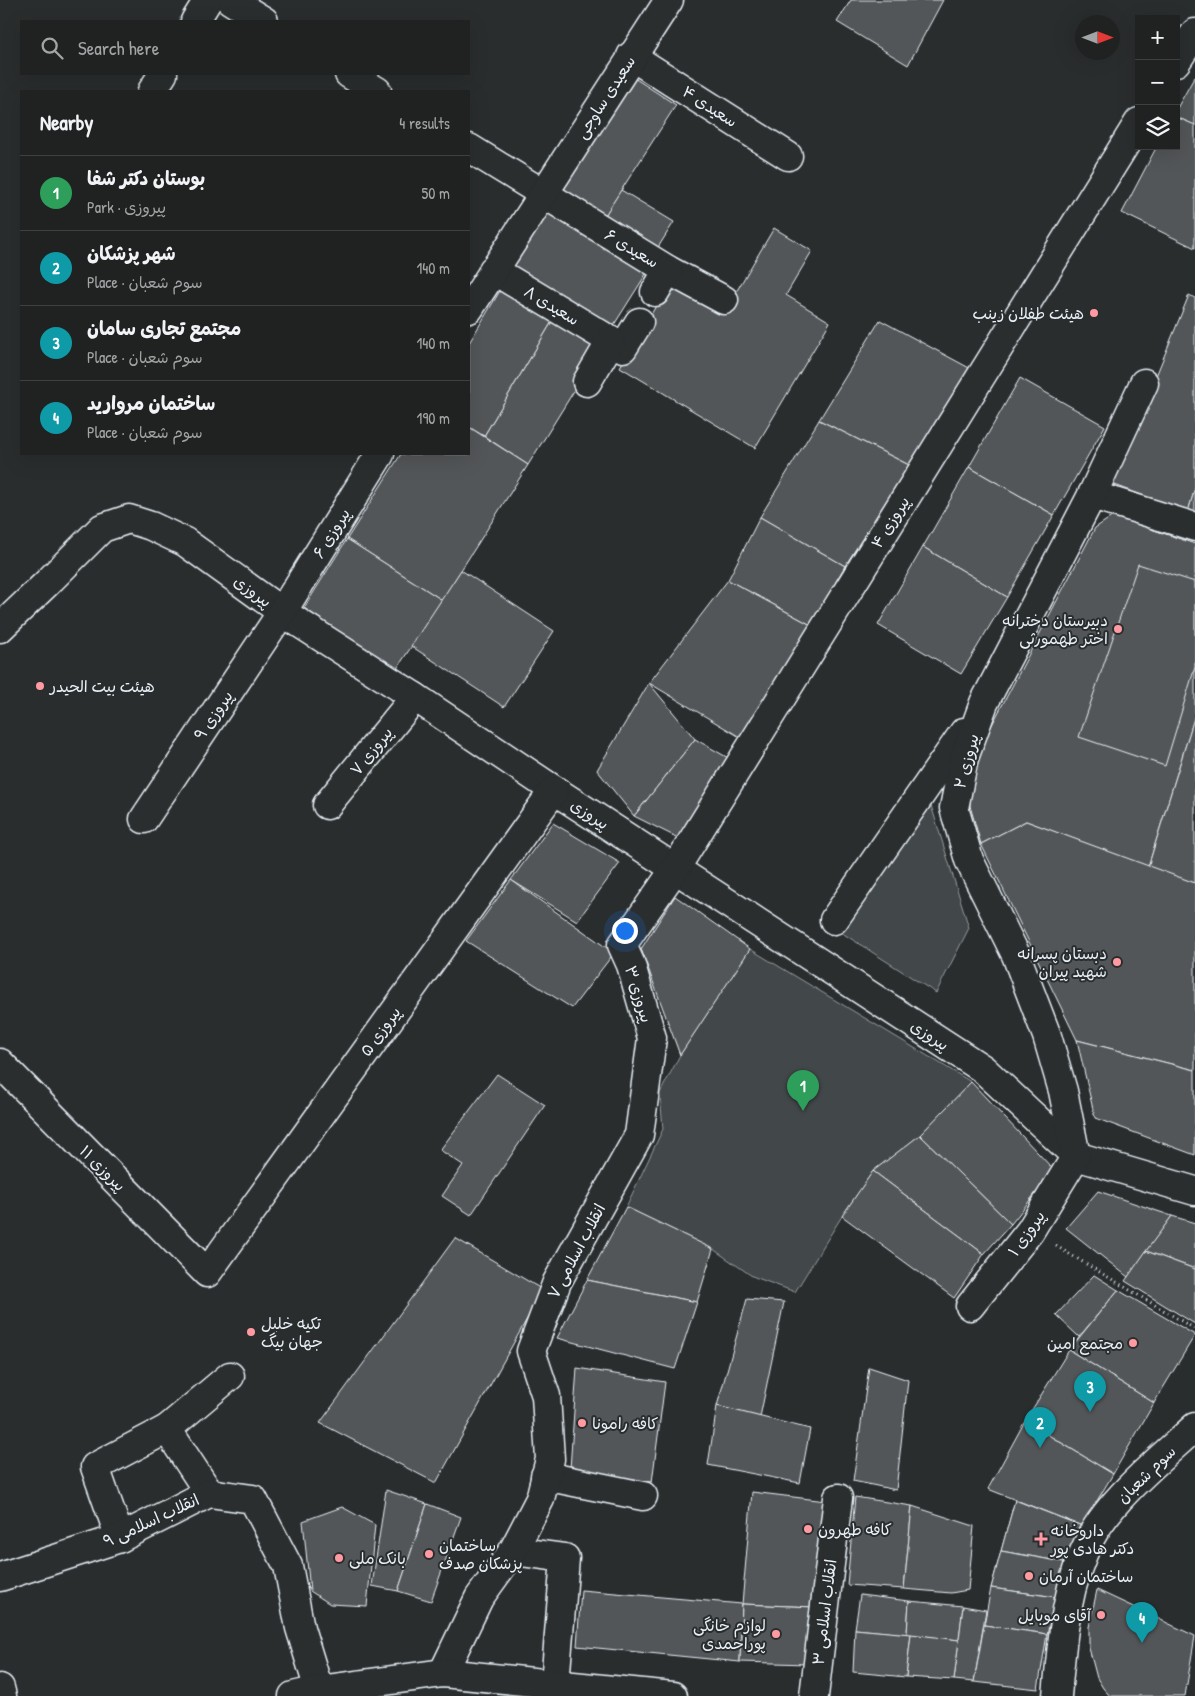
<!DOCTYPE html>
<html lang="en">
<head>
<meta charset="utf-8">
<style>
	body { margin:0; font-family:"Patrick Hand","Playpen Sans Arabic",sans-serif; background:#282a2a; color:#f1f3f6 }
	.controls { position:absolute; right:15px; top:15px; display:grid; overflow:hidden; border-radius:0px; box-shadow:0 5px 20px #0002 }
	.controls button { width:45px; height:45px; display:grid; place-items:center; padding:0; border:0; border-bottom:1px solid #3d3f40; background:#202222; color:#f1f3f6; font:25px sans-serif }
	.compass { position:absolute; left:1075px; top:15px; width:45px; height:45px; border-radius:50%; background:#202222; box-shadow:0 5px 20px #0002; rotate:90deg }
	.you { position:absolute; left:624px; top:930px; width:18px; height:18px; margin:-12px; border:4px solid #fff; border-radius:50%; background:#1a73e8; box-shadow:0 0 0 8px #1a73e833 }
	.badge { display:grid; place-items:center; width:32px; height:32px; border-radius:50%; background:#0b8043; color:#fff; font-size:16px; font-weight:700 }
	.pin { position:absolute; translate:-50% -41px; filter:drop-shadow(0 1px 2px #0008) }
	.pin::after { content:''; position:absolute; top:26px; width:18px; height:15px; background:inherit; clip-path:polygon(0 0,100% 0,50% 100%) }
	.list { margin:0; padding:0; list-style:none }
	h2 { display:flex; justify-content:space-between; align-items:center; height:65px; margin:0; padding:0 20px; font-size:21px }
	h2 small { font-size:16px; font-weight:400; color:#a2a4a5 }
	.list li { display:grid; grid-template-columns:32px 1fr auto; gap:15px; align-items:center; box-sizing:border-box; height:75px; padding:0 20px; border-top:1px solid #3d3f40 }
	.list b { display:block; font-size:19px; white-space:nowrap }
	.list p { margin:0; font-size:16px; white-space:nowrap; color:#a2a4a5 }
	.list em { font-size:16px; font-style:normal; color:#a2a4a5 }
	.icon { flex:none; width:28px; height:28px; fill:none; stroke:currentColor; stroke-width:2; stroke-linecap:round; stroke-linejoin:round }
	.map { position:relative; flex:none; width:1195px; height:1696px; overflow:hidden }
	.search { position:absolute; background:#202222; box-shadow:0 5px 20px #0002; left:20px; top:20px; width:450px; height:55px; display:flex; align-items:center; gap:12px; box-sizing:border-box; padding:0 18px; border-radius:0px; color:#a2a4a5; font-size:19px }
	.panel { position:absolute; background:#202222; box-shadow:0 5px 20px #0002; left:20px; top:90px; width:450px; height:365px; border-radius:0px }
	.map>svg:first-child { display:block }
	.green { fill:#424648; stroke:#959ca0 }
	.building { fill:#535759; stroke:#e8f1f8 }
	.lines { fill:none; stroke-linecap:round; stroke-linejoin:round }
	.minor-casing { stroke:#e8f1f8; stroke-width:31 }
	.tertiary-casing { stroke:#e8f1f8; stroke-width:31 }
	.path { stroke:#e8f1f8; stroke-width:3; stroke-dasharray:1 4; stroke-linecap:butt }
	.minor { stroke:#2a2d2e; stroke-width:28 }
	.tertiary { stroke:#2a2d2e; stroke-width:28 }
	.poi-dot { fill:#ff9aa2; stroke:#2a2d2e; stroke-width:2 }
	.labels { text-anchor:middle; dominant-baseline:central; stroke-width:4; stroke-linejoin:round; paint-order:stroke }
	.street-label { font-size:16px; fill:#e8f1f8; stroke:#2a2d2e }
	.poi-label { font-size:16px; fill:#e8f1f8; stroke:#2a2d2e; text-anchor:start }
</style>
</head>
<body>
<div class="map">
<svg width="1195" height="1696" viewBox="0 0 1195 1696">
	<rect width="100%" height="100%" fill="#2a2d2e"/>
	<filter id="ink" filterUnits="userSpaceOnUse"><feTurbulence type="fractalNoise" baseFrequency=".02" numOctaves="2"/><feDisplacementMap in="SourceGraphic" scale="10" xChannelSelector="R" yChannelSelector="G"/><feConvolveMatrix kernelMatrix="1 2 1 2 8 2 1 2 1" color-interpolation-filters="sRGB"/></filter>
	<g filter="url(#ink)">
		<g class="green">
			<path d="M930,802L969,928L936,993L839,931Z"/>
			<path d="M750,949L971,1082L920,1135L873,1171L842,1216L795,1292L752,1276L713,1249L626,1207L663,1129L660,1093L680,1055Z"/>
		</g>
		<g class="building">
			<path d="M851,0H943L908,65L837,22Z"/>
			<path d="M631,76L676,105L604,217L559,189Z"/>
			<path d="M1195,76V125L1176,117V110Z"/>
			<path d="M1176,117L1195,125V248L1122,213L1157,146H1176Z"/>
			<path d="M621,190L674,222L657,249L604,217Z"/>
			<path d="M547,207L648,271L612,328L511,264Z"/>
			<path d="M774,228L812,251L786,295L830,322L755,448L620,367L673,277L726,309Z"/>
			<path d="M501,289L553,320L484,436L469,427V343Z"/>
			<path d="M1189,295L1195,298V488L1188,512L1112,484Z"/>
			<path d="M553,320L600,349L528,465L484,436Z"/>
			<path d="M880,320L973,370L909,465L819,420Z"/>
			<path d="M1020,378L1105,426L1054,515L969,467Z"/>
			<path d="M819,420L909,465L845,566L760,517Z"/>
			<path d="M469,427L528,465L442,600L347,539L401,454H469Z"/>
			<path d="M969,467L1054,515L1007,597L923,547Z"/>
			<path d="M1195,488V514L1188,512Z"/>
			<path d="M1113,516L1195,544V715L1148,867L1026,821L981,844L970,806L969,782L973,761L1095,528Z"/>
			<path d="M760,517L845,566L811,625L728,580Z"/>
			<path d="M347,539L442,600L396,670L304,608Z"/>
			<path d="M923,547L1007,597L961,674L878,625Z"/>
			<path d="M1138,564L1195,582V667L1165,766L1079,737Z"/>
			<path d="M461,570L554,631L504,707L411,646Z"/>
			<path d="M728,580L811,625L740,737L649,683Z"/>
			<path d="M649,683L695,739L634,816L597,770Z"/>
			<path d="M1195,715V883L1148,867Z"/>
			<path d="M695,739L730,759L680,839L634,816Z"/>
			<path d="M1026,821L1195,883V1070L1077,1040L981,844Z"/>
			<path d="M553,823L620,863L577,921L511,880Z"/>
			<path d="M511,880L614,953L572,1008L466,941Z"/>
			<path d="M675,896L750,949L680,1055L641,949Z"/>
			<path d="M1077,1040L1195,1070V1155L1095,1118Z"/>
			<path d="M497,1074L545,1105L471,1215L442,1196L463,1165L440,1150Z"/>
			<path d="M971,1082L1054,1170L1011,1224L920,1135Z"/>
			<path d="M920,1135L1011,1224L984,1254L873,1171Z"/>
			<path d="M873,1171L984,1254L954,1298L842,1216Z"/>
			<path d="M1098,1191L1172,1216L1128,1277L1066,1228Z"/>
			<path d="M626,1207L713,1249L697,1302L587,1280Z"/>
			<path d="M1172,1216L1195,1223V1269L1146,1251Z"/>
			<path d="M455,1238L543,1290L436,1483L320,1423Z"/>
			<path d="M1146,1251L1195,1269V1324L1125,1281Z"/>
			<path d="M1094,1275L1118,1290L1079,1337L1056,1315Z"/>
			<path d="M587,1280L697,1302L675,1369L557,1338Z"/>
			<path d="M1118,1290L1195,1335L1154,1403L1069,1350Z"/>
			<path d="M747,1299L784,1302L760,1417L717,1406Z"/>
			<path d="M1069,1350L1154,1403L1113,1474L1025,1421Z"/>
			<path d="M869,1367L908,1380L896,1490L853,1481Z"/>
			<path d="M577,1368L665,1382L652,1482L570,1469Z"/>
			<path d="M717,1406L810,1429L800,1483L708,1465Z"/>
			<path d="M1025,1421L1113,1474L1082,1526L988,1489Z"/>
			<path d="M386,1490L427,1504L398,1591L372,1586Z"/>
			<path d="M752,1492L826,1501L814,1607L742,1604Z"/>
			<path d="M855,1497L912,1506L904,1589L847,1585Z"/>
			<path d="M1015,1500L1082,1526L1056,1597L991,1588Z"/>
			<path d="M1015,1500L1082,1526L1069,1563L1001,1551Z"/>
			<path d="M427,1504L461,1517L431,1601L398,1591Z"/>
			<path d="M912,1506L974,1526L968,1590L951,1593L904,1589Z"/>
			<path d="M342,1507L375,1525L367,1606L330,1604L310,1591L303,1521Z"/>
			<path d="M1001,1551L1069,1563L1056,1597L991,1588Z"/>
			<path d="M991,1588L1056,1597L1047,1634L984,1625Z"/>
			<path d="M581,1590L742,1604L740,1662L577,1646Z"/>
			<path d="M1097,1590L1195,1636L1185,1696H1110L1103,1688L1097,1678L1089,1648V1627Z"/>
			<path d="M860,1595L909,1601L907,1634L855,1629Z"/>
			<path d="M909,1601L963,1606L959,1640L907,1634Z"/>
			<path d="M742,1604L814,1607L808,1664L740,1662Z"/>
			<path d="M963,1606L986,1610L974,1682L954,1680Z"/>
			<path d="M984,1625L1047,1634L1038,1689L974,1682Z"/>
			<path d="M855,1629L911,1634L906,1677L853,1672Z"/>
			<path d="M911,1634L959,1640L954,1680L906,1677Z"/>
		</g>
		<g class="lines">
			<g class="minor-casing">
				<g id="minor">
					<path d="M230,0L264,21"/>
					<path d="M195,21L208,0"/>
					<path d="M631,56L788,156"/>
					<path d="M1176,62L1195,33"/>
					<path d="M349,74L377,91"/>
					<path d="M152,91L163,74"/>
					<path d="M469,148L668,270L724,300"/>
					<path d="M493,270L623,348L639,322"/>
					<path d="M655,292L668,270"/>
					<path d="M469,309L669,0"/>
					<path d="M587,382L611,341"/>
					<path d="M1092,495L1195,527"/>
					<path d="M0,628L46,584L102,528L129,519L151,526L185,542L282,612L415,697L554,790L983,1069L1076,1156L1195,1191"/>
					<path d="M327,805L415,697"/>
					<path d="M144,819L282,612L380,454"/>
					<path d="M834,920L964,732"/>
					<path d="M0,1063L207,1273L554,790"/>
					<path d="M970,1306L1030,1231L1076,1156L1063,1091L1047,1036L1016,955L969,860L954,808L964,758L984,703L1092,495L1144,383"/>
					<path d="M167,1429L230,1376"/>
					<path d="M545,1476L643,1496"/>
					<path d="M120,1538L95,1467L167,1429L209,1493"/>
					<path d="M513,1551L565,1558L555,1684"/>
					<path d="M0,1577L120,1538L209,1493L253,1499L288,1566L300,1628L319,1690"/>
					<path d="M443,1673L479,1598L513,1551L540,1499L550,1459L546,1396L531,1351L557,1282L639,1135L652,1038L631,965L622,945L675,869L1139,122"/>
					<path d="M0,1688L2,1696"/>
					<path d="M814,1696L838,1498"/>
					<path d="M1057,1696C1062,1642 1065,1586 1091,1537C1112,1498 1161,1458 1195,1427"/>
				</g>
			</g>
			<g class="tertiary-casing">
				<path id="tertiary" d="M293,1696L319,1690L443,1673L673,1696"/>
			</g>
			<path class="path" d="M1056,1246L1195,1329"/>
			<use href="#minor" class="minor"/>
			<use href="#tertiary" class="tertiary"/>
		</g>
	</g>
	<g class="poi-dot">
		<circle cx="1094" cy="313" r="5"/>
		<circle cx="1118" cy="629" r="5"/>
		<circle cx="40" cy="686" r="5"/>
		<circle cx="1117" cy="962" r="5"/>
		<circle cx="251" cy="1332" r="5"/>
		<circle cx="1133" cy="1343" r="5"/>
		<circle cx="582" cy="1423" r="5"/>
		<circle cx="808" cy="1529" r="5"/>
		<path d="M1038.5 1531.5h5v5h5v5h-5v5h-5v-5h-5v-5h5z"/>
		<circle cx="429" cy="1554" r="5"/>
		<circle cx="339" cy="1558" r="5"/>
		<circle cx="1029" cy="1576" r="5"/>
		<circle cx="1101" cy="1615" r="5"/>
		<circle cx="776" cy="1634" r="5"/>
	</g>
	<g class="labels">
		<g class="street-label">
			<text transform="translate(605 97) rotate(-57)">سعیدی ساوجی</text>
			<text transform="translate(710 106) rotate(33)">سعیدی ۴</text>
			<text transform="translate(632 248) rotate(31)">سعیدی ۶</text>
			<text transform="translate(552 305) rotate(31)">سعیدی ۸</text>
			<text transform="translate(890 522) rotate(-58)">پیروزی ۴</text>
			<text transform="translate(331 533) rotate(-58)">پیروزی ۶</text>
			<text transform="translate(253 591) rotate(36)">پیروزی</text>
			<text transform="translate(213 715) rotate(-56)">پیروزی ۹</text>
			<text transform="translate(371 751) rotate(-51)">پیروزی ۷</text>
			<text transform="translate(966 761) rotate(-75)">پیروزی ۲</text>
			<text transform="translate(590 814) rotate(33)">پیروزی</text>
			<text transform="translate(639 994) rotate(73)">پیروزی ۳</text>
			<text transform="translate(380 1031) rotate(-54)">پیروزی ۵</text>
			<text transform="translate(930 1035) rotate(33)">پیروزی</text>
			<text transform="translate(103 1168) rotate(45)">پیروزی ۱۱</text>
			<text transform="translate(1026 1233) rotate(-55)">پیروزی ۱</text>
			<text transform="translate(576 1251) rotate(-62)">انقلاب اسلامی ۷</text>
			<text transform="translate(1146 1474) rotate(-44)">سوم شعبان</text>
			<text transform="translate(151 1520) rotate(-25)">انقلاب اسلامی ۹</text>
			<text transform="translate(824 1612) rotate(-83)">انقلاب اسلامی ۳</text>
		</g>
		<g class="poi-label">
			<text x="1084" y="313" text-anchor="end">هیئت طفلان زینب</text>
			<text x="1108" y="620" text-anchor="end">دبیرستان دخترانه<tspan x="1108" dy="18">اختر طهمورثی</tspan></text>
			<text x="50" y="686">هیئت بیت الحیدر</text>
			<text x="1107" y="953" text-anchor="end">دبستان پسرانه<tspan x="1107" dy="18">شهید پیران</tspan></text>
			<text x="261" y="1323">تکیه خلیل<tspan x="261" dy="18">جهان بیگ</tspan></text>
			<text x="1123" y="1343" text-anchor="end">مجتمع امین</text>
			<text x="592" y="1423">کافه رامونا</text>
			<text x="818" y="1529">کافه طهرون</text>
			<text x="1051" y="1530">داروخانه<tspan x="1051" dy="18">دکتر هادی پور</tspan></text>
			<text x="439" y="1545">ساختمان<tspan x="439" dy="18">پزشکان صدف</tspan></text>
			<text x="349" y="1558">بانک ملی</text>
			<text x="1039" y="1576">ساختمان آرمان</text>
			<text x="1091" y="1615" text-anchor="end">آقای موبایل</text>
			<text x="766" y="1625" text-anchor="end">لوازم خانگی<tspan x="766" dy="18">پوراحمدی</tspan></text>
		</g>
	</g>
</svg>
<div class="controls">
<button>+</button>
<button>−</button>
<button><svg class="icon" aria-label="layers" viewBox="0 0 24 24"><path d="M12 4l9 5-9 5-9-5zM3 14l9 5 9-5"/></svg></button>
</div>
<svg class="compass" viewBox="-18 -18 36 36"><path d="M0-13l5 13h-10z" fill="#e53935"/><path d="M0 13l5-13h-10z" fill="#a2a4a5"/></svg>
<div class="you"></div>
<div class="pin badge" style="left:803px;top:1111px;background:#2e9e5b">1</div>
<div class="pin badge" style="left:1040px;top:1448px;background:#0f9aa8">2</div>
<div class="pin badge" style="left:1090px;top:1412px;background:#0f9aa8">3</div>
<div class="pin badge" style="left:1142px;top:1643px;background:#0f9aa8">4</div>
<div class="search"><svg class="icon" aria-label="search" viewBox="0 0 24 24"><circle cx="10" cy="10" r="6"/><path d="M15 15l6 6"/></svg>Search here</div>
<section class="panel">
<h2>Nearby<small>4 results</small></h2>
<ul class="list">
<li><span class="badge" style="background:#2e9e5b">1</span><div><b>بوستان دکتر شفا</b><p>Park · پیروزی</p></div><em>50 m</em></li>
<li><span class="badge" style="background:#0f9aa8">2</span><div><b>شهر پزشکان</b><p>Place · سوم شعبان</p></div><em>140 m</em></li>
<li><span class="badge" style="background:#0f9aa8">3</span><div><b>مجتمع تجاری سامان</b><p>Place · سوم شعبان</p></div><em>140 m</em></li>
<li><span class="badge" style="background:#0f9aa8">4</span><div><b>ساختمان مروارید</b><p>Place · سوم شعبان</p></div><em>190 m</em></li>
</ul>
</section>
</div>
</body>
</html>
